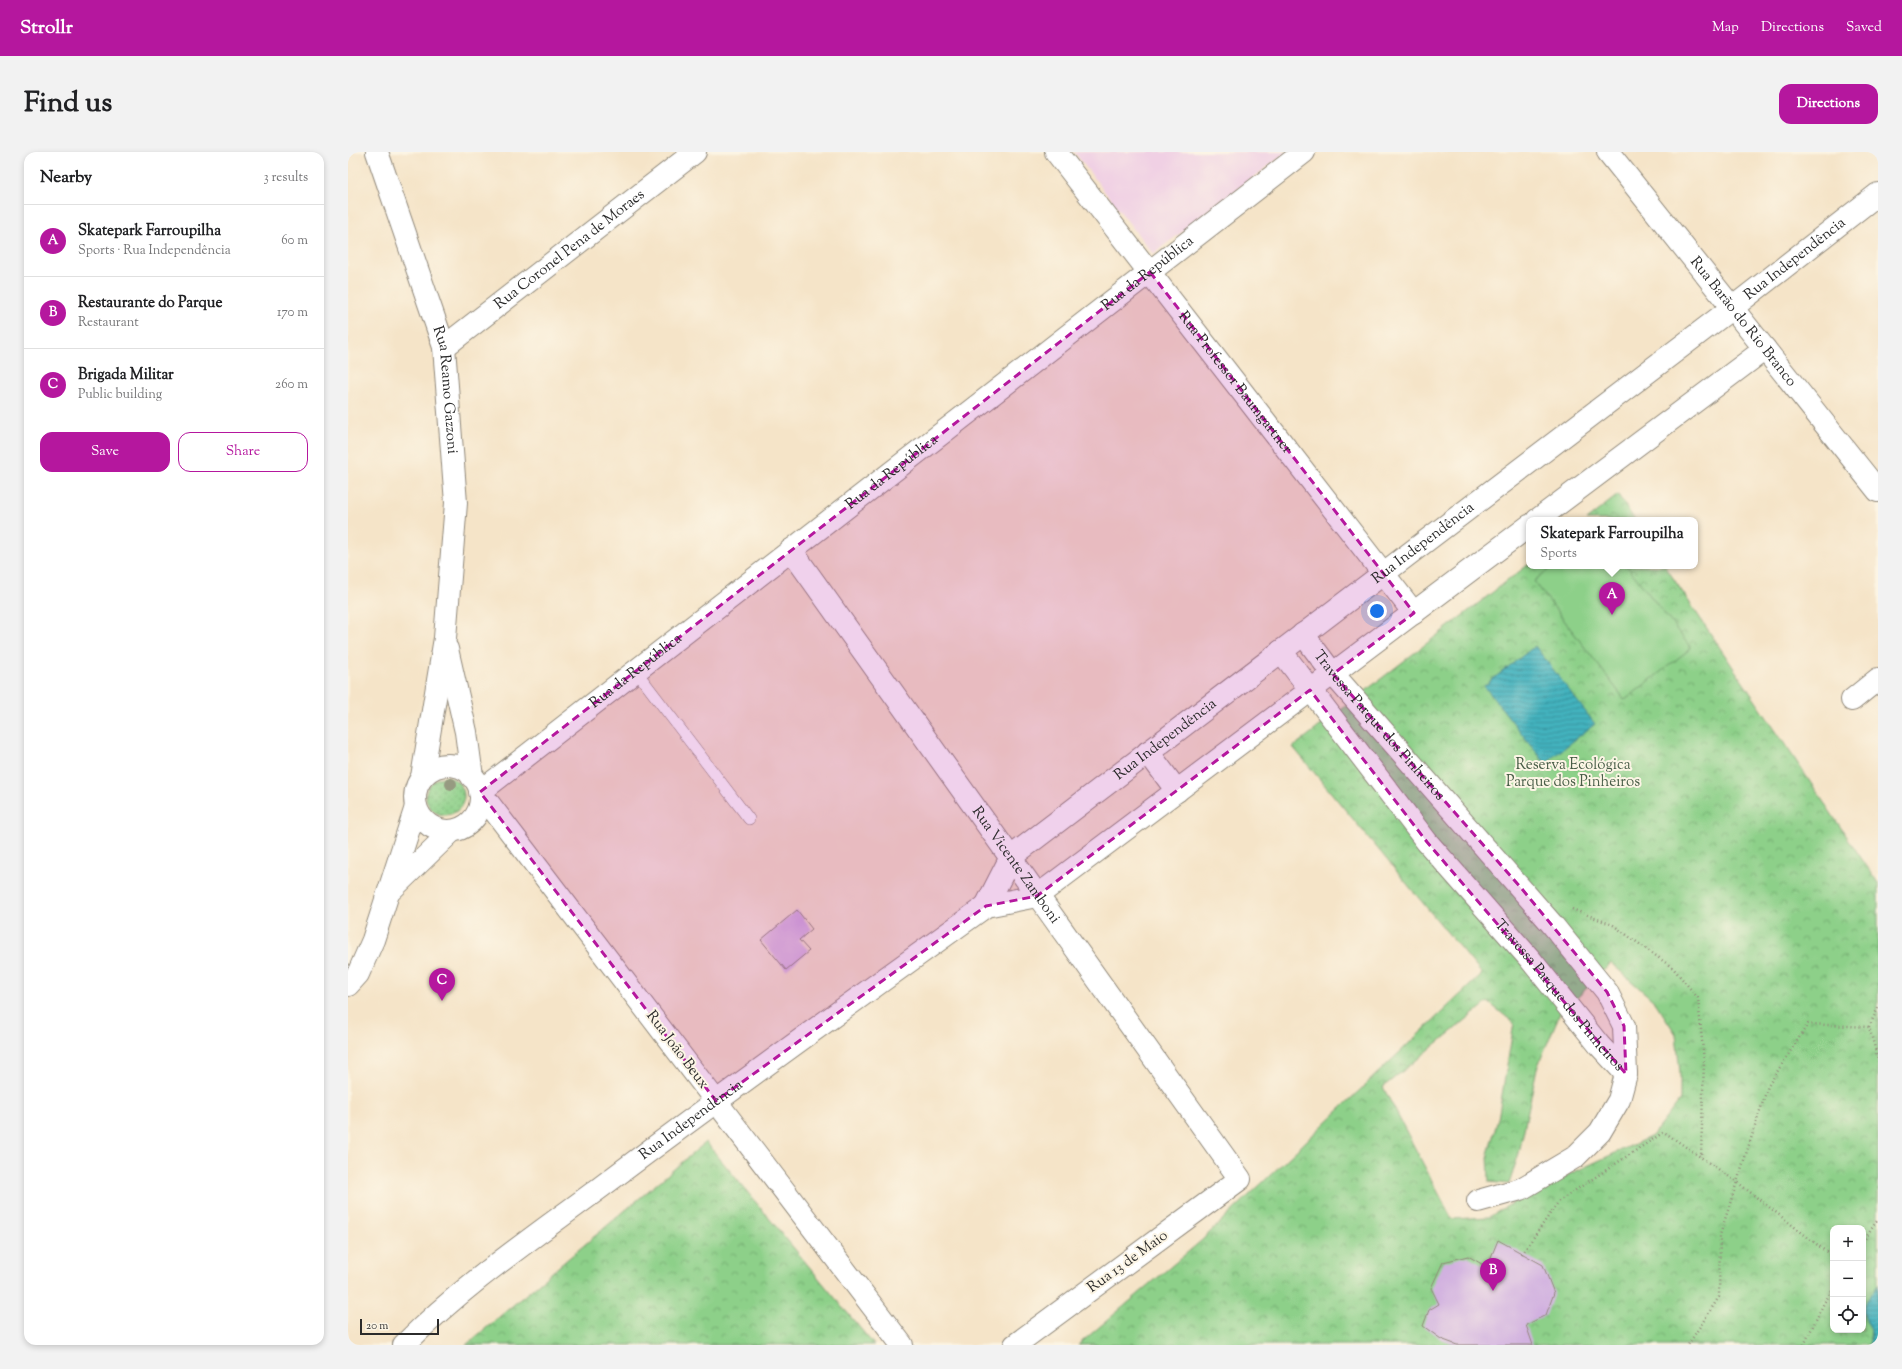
<!DOCTYPE html>
<html lang="en">
<head>
<meta charset="utf-8">
<style>
	body { margin:0; font-family:"Sorts Mill Goudy",serif; background:#f2f2f2; color:#202124 }
	.controls { position:absolute; right:12px; bottom:12px; display:grid; overflow:hidden; border-radius:8px; box-shadow:0 2px 6px #0003 }
	.controls button { width:36px; height:36px; display:grid; place-items:center; padding:0; border:0; border-bottom:1px solid #e0e0e0; background:#fff; color:#202124; font:20px sans-serif }
	.scale { position:absolute; left:12px; bottom:10px; width:79px; box-sizing:border-box; padding-left:4px; border:2px solid #2b2b2b; border-top:0; font-size:11px; line-height:14px; white-space:nowrap; color:#2b2b2b; -webkit-text-stroke:3px #fcf5e5; paint-order:stroke }
	.you { position:absolute; left:1029px; top:459px; width:14px; height:14px; margin:-10px; border:3px solid #fff; border-radius:50%; background:#1a73e8; box-shadow:0 0 0 6px #1a73e833 }
	.badge { display:grid; place-items:center; width:26px; height:26px; border-radius:50%; background:#b5179e; color:#fff; font-size:13px; font-weight:700 }
	.pin { position:absolute; translate:-50% -33px; filter:drop-shadow(0 1px 2px #0008) }
	.pin::after { content:''; position:absolute; top:21px; width:14px; height:12px; background:inherit; clip-path:polygon(0 0,100% 0,50% 100%) }
	.popup { position:absolute; left:1178px; top:365px; width:172px; height:52px; box-sizing:border-box; display:grid; place-content:center; border-radius:8px; background:#fff; filter:drop-shadow(0 1px 3px #0005); font-size:13px; white-space:nowrap; color:#757577 }
	.popup b { font-size:15px; color:#202124 }
	.popup::after { content:''; position:absolute; left:50%; top:100%; margin-left:-8px; border:8px solid transparent; border-top-color:#fff }
	.list { margin:0; padding:0; list-style:none }
	h2 { display:flex; justify-content:space-between; align-items:center; height:52px; margin:0; padding:0 16px; font-size:17px }
	h2 small { font-size:13px; font-weight:400; color:#757577 }
	.list li { display:grid; grid-template-columns:26px 1fr auto; gap:12px; align-items:center; box-sizing:border-box; height:72px; padding:0 16px; border-top:1px solid #e0e0e0 }
	.list b { display:block; font-size:15px; white-space:nowrap }
	.list p { margin:0; font-size:13px; white-space:nowrap; color:#757577 }
	.list em { font-size:13px; font-style:normal; color:#757577 }
	.actions { display:flex; gap:8px; padding:12px 16px }
	.actions a { flex:1; padding:9px 0; border:1px solid #b5179e; border-radius:12px; text-align:center; font-size:14px; color:#b5179e }
	.actions .main { background:#b5179e; color:#fff }
	.icon { flex:none; width:22px; height:22px; fill:none; stroke:currentColor; stroke-width:2; stroke-linecap:round; stroke-linejoin:round }
	.map { position:relative; flex:none; width:1530px; height:1193px; overflow:hidden; border-radius:12px }
	header { display:flex; align-items:center; gap:24px; box-sizing:border-box; height:56px; padding:0 20px; background:#b5179e; color:#fff }
	header strong { font-size:19px }
	nav { display:flex; gap:22px; margin-inline-start:auto; font-size:14px }
	.intro { display:flex; align-items:center; justify-content:space-between; box-sizing:border-box; height:96px; padding:0 24px }
	h1 { margin:0; font-size:28px }
	.button { padding:10px 18px; border-radius:12px; background:#b5179e; color:#fff; font-size:14px; font-weight:700 }
	main { display:flex; gap:24px; padding:0 24px }
	aside { flex:1; background:#fff; border-radius:12px; box-shadow:0 2px 6px #0003 }
	.map>svg:first-child { display:block }
	.built { fill:#f0d0e4 }
	.grass { fill:url(#grass-dots); stroke:#5c7e5a }
	.park { fill:url(#park-crowns); stroke:#5c7e5a; fill-rule:evenodd }
	.pitch { fill:#8dd089; stroke:#5c7e5a }
	.water { fill:url(#water-rules); stroke:#376e74 }
	.building { fill:#d1b1e0 }
	.lines { fill:none; stroke-linecap:round; stroke-linejoin:round }
	.lane-casing { stroke:#90887a; stroke-width:12 }
	.street-casing { stroke:#90887a; stroke-width:24 }
	.secondary-casing { stroke:#90887a; stroke-width:24 }
	.path { stroke:#90887a; stroke-width:2.5; stroke-dasharray:1 3; stroke-linecap:butt }
	.lane { stroke:#fff; stroke-width:11 }
	.street { stroke:#fff; stroke-width:22 }
	.secondary { stroke:#fff; stroke-width:22 }
	.tree { fill:#969a81 }
	.marked { fill:#b5179e; fill-opacity:0.2; stroke:#b5179e; stroke-width:3; stroke-dasharray:8 5; stroke-linejoin:round }
	.labels { text-anchor:middle; dominant-baseline:central; stroke-width:4; stroke-linejoin:round; paint-order:stroke }
	.street-label { font-size:15px; fill:#2b2b2b; stroke:#fcf5e5 }
	.park-label { font-size:15px; fill:#485d47; stroke:#fcf5e5 }
</style>
</head>
<body>
<header>
<strong>Strollr</strong>
<nav><a>Map</a><a>Directions</a><a>Saved</a></nav>
</header>
<div class="intro"><h1>Find us</h1><a class="button">Directions</a></div>
<main>
<aside>
<h2>Nearby<small>3 results</small></h2>
<ul class="list">
<li><span class="badge">A</span><div><b>Skatepark Farroupilha</b><p>Sports · Rua Independência</p></div><em>60 m</em></li>
<li><span class="badge">B</span><div><b>Restaurante do Parque</b><p>Restaurant</p></div><em>170 m</em></li>
<li><span class="badge">C</span><div><b>Brigada Militar</b><p>Public building</p></div><em>260 m</em></li>
</ul>
<div class="actions"><a class="main">Save</a><a>Share</a></div>
</aside>
<div class="map">
<svg width="1530" height="1193" viewBox="0 0 1530 1193">
	<defs>
		<pattern id="grass-dots" width="8" height="8" patternUnits="userSpaceOnUse"><rect width="8" height="8" fill="#8dd089"/><path d="M2 2h.1M6 6h.1" fill="none" stroke="#73a970" stroke-width="1.8" stroke-linecap="round"/></pattern>
		<pattern id="park-crowns" width="20" height="18" patternUnits="userSpaceOnUse"><rect width="20" height="18" fill="#8dd089"/><path d="M2 6a3 3 0 1 1 6 0M12 15a3 3 0 1 1 6 0" fill="none" stroke="#73a970"/></pattern>
		<pattern id="water-rules" width="6" height="5" patternUnits="userSpaceOnUse"><rect width="6" height="5" fill="#43b2be"/><path d="M0 2.5h6" fill="none" stroke="#38919b"/></pattern>
	</defs>
	<rect width="100%" height="100%" fill="#fcf5e5"/>
	<filter id="ink" filterUnits="userSpaceOnUse"><feTurbulence type="fractalNoise" baseFrequency=".025" numOctaves="2"/><feDisplacementMap in="SourceGraphic" scale="8" xChannelSelector="R" yChannelSelector="G"/><feConvolveMatrix kernelMatrix="1 2 1 2 8 2 1 2 1" color-interpolation-filters="sRGB"/></filter>
	<filter id="wash" filterUnits="userSpaceOnUse"><feTurbulence type="fractalNoise" baseFrequency=".012" numOctaves="4" result="noise"/><feDisplacementMap in="SourceGraphic" scale="16" xChannelSelector="R" yChannelSelector="G"/><feGaussianBlur stdDeviation="0.9" result="paint"/><feColorMatrix in="noise" values="0 0 0 0 0 0 0 0 0 0 0 0 0 0 0 0 0 1.4 0 .05"/><feComposite in="paint" operator="in"/></filter>
	<g filter="url(#wash)">
		<rect width="100%" height="100%" fill="#f5e4c8"/>
		<path class="built" d="M726,0H939L805,102Z"/>
		<circle class="grass" cx="97" cy="644" r="19"/>
		<g class="park">
			<path d="M1270,343L1287,368H1238Z"/>
			<path d="M1181,412V414H1317L1530,731V1193H730L853,1089L1134,822L945,595ZM1263,811L1307,850L1328,882L1332,921V948L1304,984L1185,1039L1141,1065L1104,1067L1035,935L1140,850L1166,871L1150,967L1140,1002L1141,1030L1161,1032L1171,1001L1189,916L1212,861L1227,848ZM1485,1076H1515V1178H1485Z"/>
			<path d="M358,990L526,1193H118Z"/>
		</g>
		<path class="pitch" d="M1205,414H1279L1343,496L1277,548L1186,429Z"/>
		<g class="water">
			<path d="M1187,494L1247,572L1197,611L1136,534Z"/>
			<path d="M1530,1133V1193H1521L1523,1177C1509,1155 1517,1152 1530,1133Z"/>
		</g>
		<g id="blocks">
			<g class="building">
				<path d="M449,758L464,777L451,788L461,799L438,818L413,788Z"/>
				<path d="M1150,1088L1195,1113L1206,1141L1198,1163L1178,1173L1185,1193H1109L1093,1187L1075,1174L1081,1158L1091,1152L1083,1136L1095,1110L1120,1104L1139,1115Z"/>
			</g>
		</g>
	</g>
	<g filter="url(#ink)">
		<use href="#blocks" fill-opacity="0" stroke="#90887a" stroke-width="1"/>
		<g class="lines">
			<g class="lane-casing">
				<path id="lane" d="M288,519L401,667"/>
			</g>
			<g class="street-casing">
				<g id="street">
					<path id="s1" d="M708,0L1066,461"/>
					<path id="s2" d="M96,195L347,0"/>
					<path id="s3" d="M443,398L892,1027L667,1193"/>
					<path id="s4" d="M955,482L985,522L1203,771L1259,840L1276,874L1278,922L1271,948L1252,980L1227,1005L1173,1037L1130,1049"/>
					<path id="s5" d="M933,499L1079,690L1182,807L1251,893L1278,922"/>
					<path d="M1504,548L1530,527"/>
					<path id="s6" d="M554,1193L132,640L956,0"/>
				</g>
			</g>
			<g class="secondary-casing">
				<g id="secondary">
					<path id="s7" d="M29,0L96,195L108,351L97,486L74,625"/>
					<path id="s8" d="M1260,0L1530,339"/>
					<path d="M1189,368L1417,197"/>
					<path d="M99,497L118,580L124,625"/>
					<path d="M800,600L829,639"/>
					<circle cx="100" cy="646" r="33"/>
					<path d="M41,740L104,679"/>
					<path id="s9" d="M638,754L663,705L1384,156L1530,42"/>
					<path d="M0,833L10,822L25,788L68,655"/>
					<path id="s10" d="M56,1193C115,1133 186,1085 253,1035C380,939 509,847 638,754L689,744L1181,374"/>
				</g>
			</g>
			<g class="path">
				<path d="M1224,757L1265,773L1325,816L1350,846L1356,909L1353,1005"/>
				<path d="M1530,856L1521,875L1530,907"/>
				<path d="M1515,1090L1530,1067"/>
				<path d="M1174,1102L1211,1049L1316,980L1389,1030L1372,1083L1371,1145L1340,1193"/>
				<path d="M1485,1105L1389,1030L1420,934L1460,872L1521,875"/>
				<path d="M1456,1193L1475,1153L1485,1137"/>
			</g>
			<use href="#lane" class="lane"/>
			<use href="#street" class="street"/>
			<use href="#secondary" class="secondary"/>
		</g>
		<circle class="tree" cx="103" cy="632" r="6"/>
	</g>
	<path class="marked" d="M802,120L1066,461L985,522L1174,737L1259,840L1276,874L1278,922L1079,690L962,538L689,744L638,754L368,949L132,640Z"/>
	<g class="labels">
		<g class="street-label">
			<text stroke="none"><textPath href="#s2" startOffset="159">Rua Coronel Pena de Moraes</textPath></text>
			<text stroke="none"><textPath href="#s9" startOffset="1041">Rua Independência</textPath></text>
			<text stroke="none"><textPath href="#s6" startOffset="1541">Rua da República</textPath></text>
			<text stroke="none"><textPath href="#s8" startOffset="217">Rua Barão do Rio Branco</textPath></text>
			<text stroke="none"><textPath href="#s1" startOffset="292">Rua Professor Baumgartner</textPath></text>
			<text stroke="none"><textPath href="#s7" startOffset="249">Rua Reamo Gazzoni</textPath></text>
			<text stroke="none"><textPath href="#s6" startOffset="1217">Rua da República</textPath></text>
			<text stroke="none"><textPath href="#s9" startOffset="573">Rua Independência</textPath></text>
			<text stroke="none"><textPath href="#s6" startOffset="893">Rua da República</textPath></text>
			<text stroke="none"><textPath href="#s4" startOffset="119">Travessa Parque dos Pinheiros</textPath></text>
			<text stroke="none"><textPath href="#s9" startOffset="249">Rua Independência</textPath></text>
			<text stroke="none"><textPath href="#s3" startOffset="387">Rua Vicente Zamboni</textPath></text>
			<text stroke="none"><textPath href="#s5" startOffset="443">Travessa Parque dos Pinheiros</textPath></text>
			<text transform="translate(329 898) rotate(53)">Rua João Beux</text>
			<text stroke="none"><textPath href="#s10" startOffset="365">Rua Independência</textPath></text>
			<text transform="translate(780 1110) rotate(-36)">Rua 13 de Maio</text>
		</g>
		<g class="park-label">
			<text x="1225" y="613">Reserva Ecológica<tspan x="1225" dy="17">Parque dos Pinheiros</tspan></text>
		</g>
	</g>
</svg>
<div class="controls">
<button>+</button>
<button>−</button>
<button><svg class="icon" aria-label="locate" viewBox="0 0 24 24"><circle cx="12" cy="12" r="6"/><path d="M12 2v4M12 18v4M2 12h4M18 12h4"/></svg></button>
</div>
<div class="scale">20 m</div>
<div class="you"></div>
<div class="pin badge" style="left:1264px;top:463px">A</div>
<div class="popup"><b>Skatepark Farroupilha</b>Sports</div>
<div class="pin badge" style="left:1145px;top:1139px">B</div>
<div class="pin badge" style="left:94px;top:849px">C</div>
</div>
</main>
</body>
</html>
